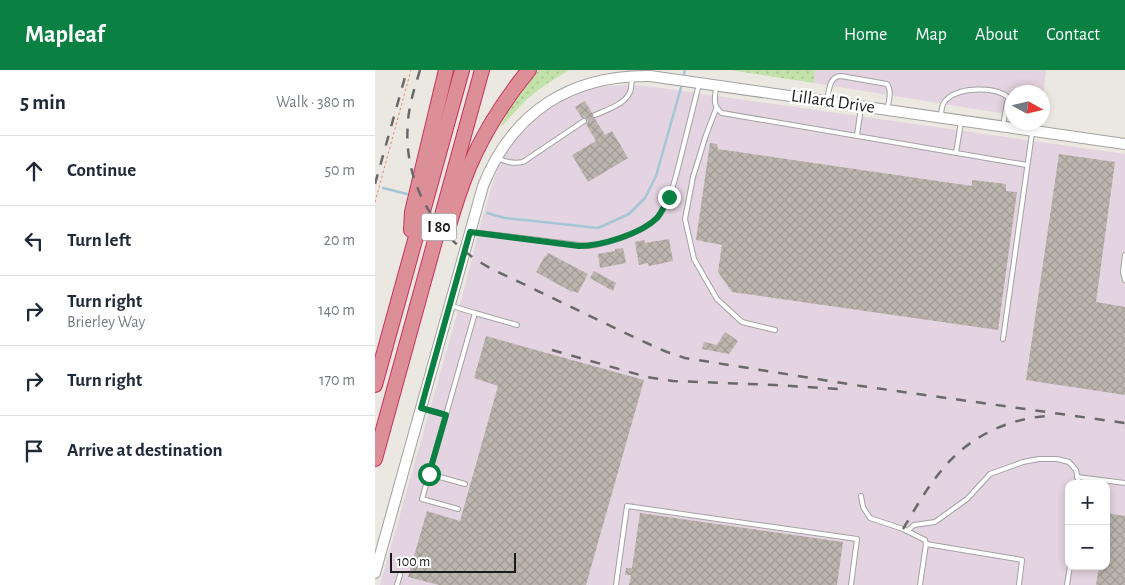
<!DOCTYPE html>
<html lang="en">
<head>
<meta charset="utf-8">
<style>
	body { margin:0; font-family:"Alegreya Sans",sans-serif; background:#f2f2f3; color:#1f2937 }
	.controls { position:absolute; right:15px; bottom:15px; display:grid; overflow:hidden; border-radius:10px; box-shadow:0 2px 8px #0003 }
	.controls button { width:45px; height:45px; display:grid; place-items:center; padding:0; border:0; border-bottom:1px solid #e0e1e3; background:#fff; color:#1f2937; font:25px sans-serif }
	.compass { position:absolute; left:630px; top:15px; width:45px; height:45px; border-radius:50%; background:#fff; box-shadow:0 2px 8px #0003; rotate:98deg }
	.scale { position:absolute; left:15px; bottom:12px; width:126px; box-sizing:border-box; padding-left:5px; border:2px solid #1b1b1b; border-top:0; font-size:14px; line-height:18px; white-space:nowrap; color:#1b1b1b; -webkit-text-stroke:4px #fff; paint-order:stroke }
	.stop { position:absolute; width:15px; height:15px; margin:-11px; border:4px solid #0b8043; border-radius:50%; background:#fff }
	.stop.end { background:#0b8043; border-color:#fff; box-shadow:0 1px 5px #0008 }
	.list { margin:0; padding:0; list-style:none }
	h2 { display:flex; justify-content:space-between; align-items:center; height:65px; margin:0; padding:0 20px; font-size:21px }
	h2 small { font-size:16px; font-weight:400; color:#747a83 }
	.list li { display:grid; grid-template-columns:32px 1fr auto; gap:15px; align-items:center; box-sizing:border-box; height:70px; padding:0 20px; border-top:1px solid #e0e1e3 }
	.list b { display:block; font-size:19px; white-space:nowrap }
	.list p { margin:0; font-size:16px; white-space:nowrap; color:#747a83 }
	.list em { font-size:16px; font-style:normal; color:#747a83 }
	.icon { flex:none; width:28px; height:28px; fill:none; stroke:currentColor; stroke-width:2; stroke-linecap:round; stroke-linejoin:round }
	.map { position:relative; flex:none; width:750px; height:515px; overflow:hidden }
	header { display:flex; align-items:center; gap:30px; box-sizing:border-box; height:70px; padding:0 25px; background:#0b8043; color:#fff }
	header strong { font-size:24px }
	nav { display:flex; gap:28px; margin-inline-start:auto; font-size:18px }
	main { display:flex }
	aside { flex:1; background:#fff }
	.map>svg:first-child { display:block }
	.industrial { fill:#e4d3e0; fill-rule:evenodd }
	.grass { fill:url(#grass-dots) }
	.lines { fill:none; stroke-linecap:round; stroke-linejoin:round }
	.stream { stroke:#a5c7d5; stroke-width:2.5 }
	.building { fill:url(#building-cross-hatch) }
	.service-casing { stroke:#a2a2a2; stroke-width:6 }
	.tertiary-casing { stroke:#a2a2a2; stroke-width:12 }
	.motorway-casing { stroke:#c4335c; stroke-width:16 }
	.path { stroke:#ec8571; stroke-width:1; stroke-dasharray:2.5 2.5; stroke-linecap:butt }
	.service { stroke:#fff; stroke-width:4 }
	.tertiary { stroke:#fff; stroke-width:10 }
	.motorway { stroke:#dd8f98; stroke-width:14 }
	.rail { stroke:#696969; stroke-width:2.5; stroke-dasharray:10 10; stroke-linecap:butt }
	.route { stroke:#0b8043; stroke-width:6 }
	.labels { text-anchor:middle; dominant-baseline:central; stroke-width:5; stroke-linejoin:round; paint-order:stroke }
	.shield { fill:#fff; stroke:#5f5f5f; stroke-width:1 }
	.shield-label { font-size:16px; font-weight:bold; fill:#1b1b1b }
	.street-label { font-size:18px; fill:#1b1b1b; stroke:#fff }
</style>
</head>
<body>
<header>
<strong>Mapleaf</strong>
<nav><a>Home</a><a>Map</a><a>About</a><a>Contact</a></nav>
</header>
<main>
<aside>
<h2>5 min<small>Walk · 380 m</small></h2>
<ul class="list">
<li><svg class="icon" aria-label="ahead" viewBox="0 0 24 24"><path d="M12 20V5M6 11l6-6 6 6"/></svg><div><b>Continue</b></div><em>50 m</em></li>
<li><svg class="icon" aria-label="left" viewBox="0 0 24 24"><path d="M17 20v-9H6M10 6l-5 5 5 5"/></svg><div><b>Turn left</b></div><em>20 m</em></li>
<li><svg class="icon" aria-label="right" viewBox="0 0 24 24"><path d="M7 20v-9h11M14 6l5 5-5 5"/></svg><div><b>Turn right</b><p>Brierley Way</p></div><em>140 m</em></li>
<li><svg class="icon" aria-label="right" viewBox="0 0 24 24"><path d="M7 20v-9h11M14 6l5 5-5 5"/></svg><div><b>Turn right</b></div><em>170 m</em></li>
<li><svg class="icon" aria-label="arrive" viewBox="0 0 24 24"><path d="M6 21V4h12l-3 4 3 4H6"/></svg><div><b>Arrive at destination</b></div></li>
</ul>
</aside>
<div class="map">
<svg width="750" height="515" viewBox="0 0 750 515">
	<defs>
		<pattern id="grass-dots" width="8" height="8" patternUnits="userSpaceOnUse" patternTransform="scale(1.25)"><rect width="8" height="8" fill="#c2e2aa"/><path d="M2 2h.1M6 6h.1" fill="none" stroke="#a6c192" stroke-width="1.8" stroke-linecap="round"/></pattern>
		<pattern id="building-cross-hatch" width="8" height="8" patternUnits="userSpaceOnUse" patternTransform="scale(1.25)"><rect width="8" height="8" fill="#bbb5ae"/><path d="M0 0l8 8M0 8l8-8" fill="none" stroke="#a09b95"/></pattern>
	</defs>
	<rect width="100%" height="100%" fill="#ebe8e1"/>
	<g class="industrial">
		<path d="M440,0H671L668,25V22H638L637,45L439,13Z"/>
		<path d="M253,15L272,16L750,84V515H5L90,216L106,153L120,105L128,88L137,75L152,55L185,31L201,24L218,19L235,16ZM694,414H731V496H694Z"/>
	</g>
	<g class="grass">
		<path d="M164,0H194L167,17L151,30L124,59L138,32Z"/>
		<path d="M355,0H440L439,13Z"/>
	</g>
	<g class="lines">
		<g class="stream">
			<path d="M308,8L310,0"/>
			<path d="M8,118L32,124"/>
			<path d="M112,143L130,148L223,158L254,144L270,128L281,106L307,14"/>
		</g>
	</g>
	<g class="building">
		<path d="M210,31L217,43V47L220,49L230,65L237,61L253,88L213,112L197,85L221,71L211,54L213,52L212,49L210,47L207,48L200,37Z"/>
		<path d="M335,73L342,74L343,79L597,116V110L631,114V121L642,122L623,260L357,222L343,202L347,175L321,170Z"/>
		<path d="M684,84L740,92L721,232L750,237V325L651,310Z"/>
		<path d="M294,169L298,191L274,196L273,193L264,195L260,172L269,170L270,173Z"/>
		<path d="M248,178L251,193L225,198L223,184L240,181V179Z"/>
		<path d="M173,183L213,204L203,223L198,221L197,222L161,202L170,186H171Z"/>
		<path d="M219,201L241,213L238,221L215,208Z"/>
		<path d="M350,262L363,271L354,284L327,279L329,272L342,275Z"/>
		<path d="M111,266L269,310L211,515H64L33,507L52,441L85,451L123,316L99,308Z"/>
		<path d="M265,443L468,472L462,515H254L256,505H250L251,498H257Z"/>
		<path d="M731,443L750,446V515H721L724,496H731Z"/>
	</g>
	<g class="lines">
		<g class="service-casing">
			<g id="service">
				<path d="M341,18C340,28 337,36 347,43L652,95"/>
				<path d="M452,31C454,21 454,6 466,6L512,14C517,21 514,31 512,40"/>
				<path d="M341,39L331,65L318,107L310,149L319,189L342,229L367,252L400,260"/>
				<path d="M220,45C231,40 248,35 254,24C257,20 256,13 257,8"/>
				<path d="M566,47C566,41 567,33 572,29C585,17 621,16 634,28L632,32L628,56"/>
				<path d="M482,65L486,38"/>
				<path d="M581,83L586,52"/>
				<path d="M122,88C131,92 138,94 148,92L209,51"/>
				<path d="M97,162L212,176C232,174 269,162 283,147C296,130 301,106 306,86C312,62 318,38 324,14"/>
				<path d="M750,185L748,202L750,210"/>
				<path d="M77,236L100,243L47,429L83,439"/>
				<path d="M100,243L142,255"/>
				<path d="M628,269L657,63"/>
				<path d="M46,338L71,345"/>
				<path d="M54,404L90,414"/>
				<path d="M702,407L750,413"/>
				<path d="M486,426L488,437L495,448L528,459L550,470L551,474"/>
				<path d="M532,461L539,455L560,452L592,429L615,404L648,392L664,389H682L694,392L701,400L704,414"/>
				<path d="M22,515L25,505"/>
				<path d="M241,515L252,436L482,469L476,515"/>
				<path d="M545,515L551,474L647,490L644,515"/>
				<path d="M692,515L695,496"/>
			</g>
		</g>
		<g class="tertiary-casing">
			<path id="tertiary" d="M0,503L108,116C138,41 196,5 275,6L750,74"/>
		</g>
		<g class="motorway-casing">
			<g id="motorway">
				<path d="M73,159C79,138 86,117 94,97C109,62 130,29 154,0"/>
				<path d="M36,160L37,142L71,0"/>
				<path d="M0,315L87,0"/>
				<path d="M0,389L107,0"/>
			</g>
		</g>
		<path class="path" d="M0,132L36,0"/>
		<use href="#service" class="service"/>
		<use href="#tertiary" class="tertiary"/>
		<use href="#motorway" class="motorway"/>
		<g class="rail">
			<path d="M45,0C40,17 34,34 33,52C27,114 63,171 117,199L267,271L292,282L310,288L486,316L750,353"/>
			<path d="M0,114L32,0"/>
			<path d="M177,280L272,307L298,311L400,315L463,319"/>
			<path d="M528,459C540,439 551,419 566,401C592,368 631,349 672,346"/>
		</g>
	</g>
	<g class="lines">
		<path class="route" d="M54,404L71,345L46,338L95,162L204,176C226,176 266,164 282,148C287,142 290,134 294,127"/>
	</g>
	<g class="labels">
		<rect class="shield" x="46.5" y="143.5" width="35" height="27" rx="4"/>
		<g class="shield-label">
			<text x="64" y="157">I 80</text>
		</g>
		<g class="street-label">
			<text transform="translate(458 32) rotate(8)">Lillard Drive</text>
		</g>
	</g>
</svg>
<div class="controls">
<button>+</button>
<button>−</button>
</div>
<svg class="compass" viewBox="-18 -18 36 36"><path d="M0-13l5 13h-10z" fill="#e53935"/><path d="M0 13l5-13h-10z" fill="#747a83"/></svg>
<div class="scale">100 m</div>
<div class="stop" style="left:54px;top:404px"></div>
<div class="stop end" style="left:294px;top:127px"></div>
</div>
</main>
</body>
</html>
